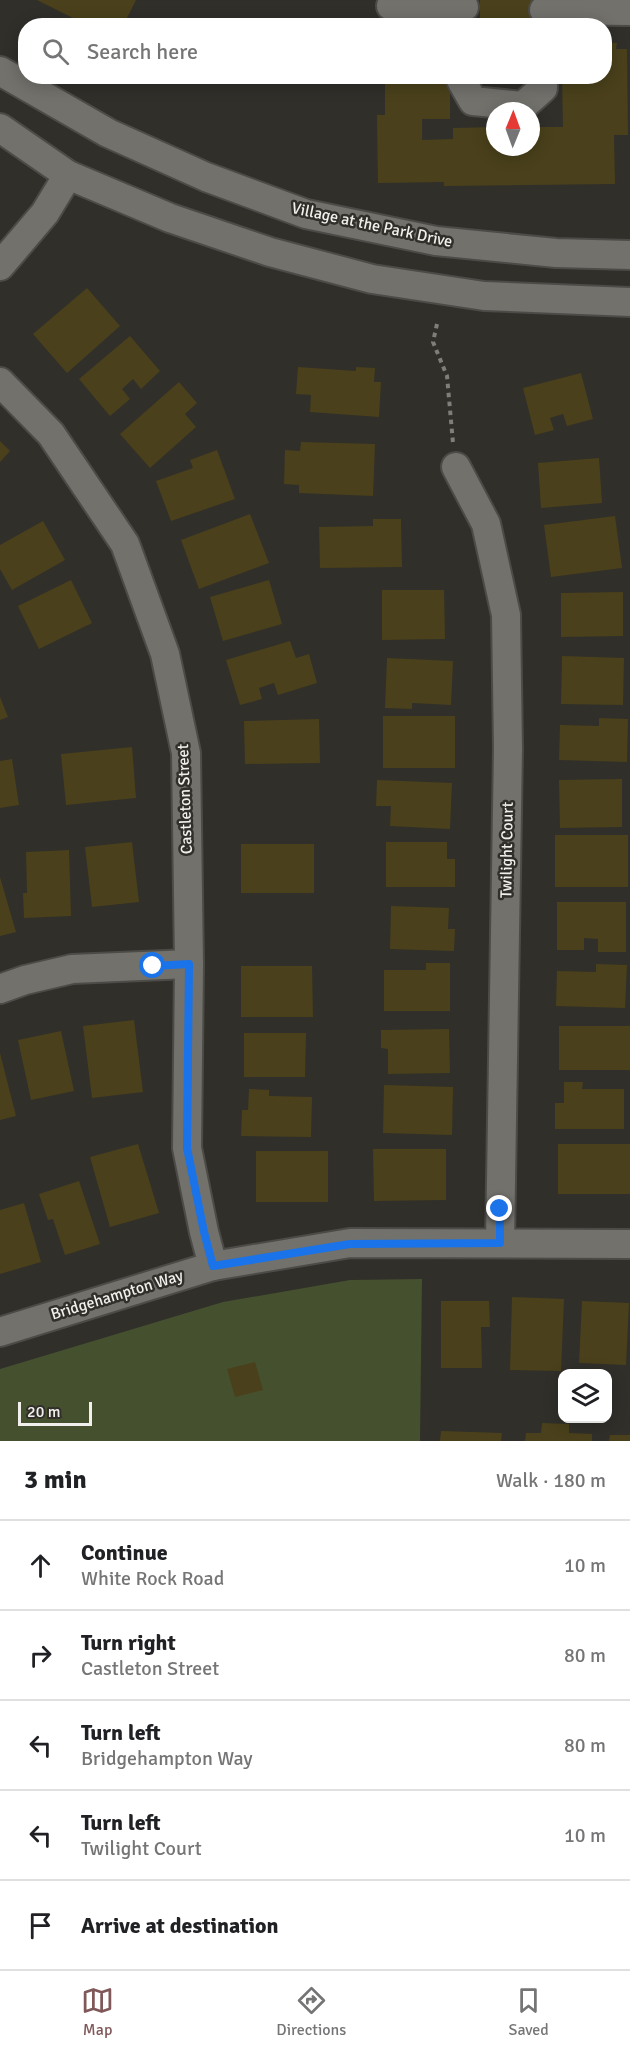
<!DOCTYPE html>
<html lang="en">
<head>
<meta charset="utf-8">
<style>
	body { margin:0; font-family:Signika,sans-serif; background:#f2f2f2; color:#202124 }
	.controls { position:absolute; right:18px; bottom:18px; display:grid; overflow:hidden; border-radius:12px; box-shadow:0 3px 15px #0003 }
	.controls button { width:54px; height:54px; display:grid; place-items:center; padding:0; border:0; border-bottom:2px solid #e0e0e0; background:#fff; color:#202124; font:30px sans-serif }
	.compass { position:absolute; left:486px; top:102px; width:54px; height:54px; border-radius:50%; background:#fff; box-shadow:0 3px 15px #0003; rotate:1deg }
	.scale { position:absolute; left:18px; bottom:15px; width:74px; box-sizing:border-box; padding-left:6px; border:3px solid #f1f0ed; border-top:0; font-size:16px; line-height:21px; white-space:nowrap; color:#f1f0ed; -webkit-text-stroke:4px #302f2a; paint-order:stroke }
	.stop { position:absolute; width:18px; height:18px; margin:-14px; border:4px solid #1a73e8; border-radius:50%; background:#fff }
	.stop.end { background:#1a73e8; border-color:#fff; box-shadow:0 2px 6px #0008 }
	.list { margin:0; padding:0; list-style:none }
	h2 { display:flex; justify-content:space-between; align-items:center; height:78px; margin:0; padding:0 24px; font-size:26px }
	h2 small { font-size:20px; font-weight:400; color:#757577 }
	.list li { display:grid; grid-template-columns:39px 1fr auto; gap:18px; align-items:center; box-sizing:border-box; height:90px; padding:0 24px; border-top:2px solid #e0e0e0 }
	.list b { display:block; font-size:22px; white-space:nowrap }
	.list p { margin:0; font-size:20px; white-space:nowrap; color:#757577 }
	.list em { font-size:20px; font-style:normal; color:#757577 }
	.icon { flex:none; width:33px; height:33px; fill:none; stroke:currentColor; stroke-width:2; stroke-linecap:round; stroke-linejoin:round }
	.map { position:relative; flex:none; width:630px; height:1441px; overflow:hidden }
	.search { position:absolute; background:#fff; box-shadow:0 3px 15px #0003; left:18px; right:18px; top:18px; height:66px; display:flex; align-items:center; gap:15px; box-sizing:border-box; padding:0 21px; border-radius:24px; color:#757577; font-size:22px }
	.sheet { height:528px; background:#fff }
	nav { display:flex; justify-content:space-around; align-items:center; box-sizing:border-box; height:84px; border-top:2px solid #e0e0e0; background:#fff; font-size:16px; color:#757577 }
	nav a { display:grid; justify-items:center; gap:3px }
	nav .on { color:#80585a }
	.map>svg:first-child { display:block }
	.green { fill:#45502f }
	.building { fill:#4a401b }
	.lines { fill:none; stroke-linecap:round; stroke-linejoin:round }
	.minor-casing { stroke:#4c4b47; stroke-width:32 }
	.path { stroke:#7f7e7a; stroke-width:4; stroke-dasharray:4.5 4.5; stroke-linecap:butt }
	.minor { stroke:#72716c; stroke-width:28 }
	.route { stroke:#1a73e8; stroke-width:8 }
	.labels { text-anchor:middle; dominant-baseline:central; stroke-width:5; stroke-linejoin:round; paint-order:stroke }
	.street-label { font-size:16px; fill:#f1f0ed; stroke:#302f2a }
</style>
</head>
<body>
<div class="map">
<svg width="630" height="1441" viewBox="0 0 630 1441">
	<rect width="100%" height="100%" fill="#302f2a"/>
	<path class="green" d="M422,1279L420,1441H0V1369L223,1302L350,1280Z"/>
	<g class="building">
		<path d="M37,0H136L123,26H72L75,19Z"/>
		<path d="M480,0H532L533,26H480Z"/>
		<path d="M604,43H617L616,49H627L628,135H614L615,184L444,186V182L378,183L377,115H385V76H450V119H422V140L453,139V128L495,127V147H531V127H563L562,76H604Z"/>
		<rect x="480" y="76" width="53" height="7"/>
		<path d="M87,288L120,326L67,373L33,334Z"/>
		<path d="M130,336L160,371L141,389L133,379L122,389L130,399L110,416L79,379Z"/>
		<path d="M298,367L356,371V367L375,368L374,382H381L379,417L310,412L311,395L296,394Z"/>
		<path d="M581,373L593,419L567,426L563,414L550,418L554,430L535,435L523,388Z"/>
		<path d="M179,382L197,403L185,414L196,427L150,468L120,434Z"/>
		<path d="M0,441L10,451L0,462Z"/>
		<path d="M301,442L375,444L373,496L299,493V485L284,484L285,450L300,451Z"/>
		<path d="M217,450L235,499L171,521L156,481L193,468L190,460Z"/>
		<path d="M599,458L602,503L541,508L538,463Z"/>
		<path d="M250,514L269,563L199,589L181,540Z"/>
		<path d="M615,516L622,568L551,577L544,525Z"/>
		<path d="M373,519H401L402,567L320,568L319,527L373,526Z"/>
		<path d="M43,521L65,560L12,590L0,569V545Z"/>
		<path d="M71,580L92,623L39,649L18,606Z"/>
		<path d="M269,580L282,624L223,641L210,597Z"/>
		<path d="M382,590H444L445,639L382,640Z"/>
		<path d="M623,592V636L561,637V593Z"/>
		<path d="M290,641L296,658L309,654L317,683L278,695L274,683L259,688L262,699L240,705L226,660Z"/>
		<path d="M562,656L624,658L623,705L561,704Z"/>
		<path d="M387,658L453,661L451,705L412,703V709L385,708Z"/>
		<path d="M0,697L8,717L0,720Z"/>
		<rect x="383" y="716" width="72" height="52"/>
		<path d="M599,718L628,719L627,762L559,760L560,725L599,726Z"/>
		<path d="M319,719L320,763L245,764L244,721Z"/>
		<path d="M132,747L136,798L66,805L61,754Z"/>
		<path d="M12,759L19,805L0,808V761Z"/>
		<path d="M622,779V827L560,828L559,780Z"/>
		<path d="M377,780L452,783L450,829L390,826L391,806H376Z"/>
		<rect x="555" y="835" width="73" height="52"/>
		<path d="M132,842L139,902L92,907L85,847Z"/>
		<path d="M386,842H447V859H455V887H386Z"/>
		<rect x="241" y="844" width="73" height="49"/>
		<path d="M69,850L71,916L24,918L23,893H27L26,852Z"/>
		<path d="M0,877L16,932L0,936Z"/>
		<path d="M557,902H626V952H598V939L584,938V950H557Z"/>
		<path d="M391,906L449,908L448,929H455L454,951L390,949Z"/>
		<path d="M426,963H450V1011H384V970H426Z"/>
		<path d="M596,964L627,965L625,1008L556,1006L557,971L596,972Z"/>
		<path d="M241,966H312L313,1017H241Z"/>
		<path d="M134,1020L143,1092L92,1098L83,1026Z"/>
		<rect x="559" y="1026" width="71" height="44"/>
		<path d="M449,1029L450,1073L388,1074V1049L381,1048V1030Z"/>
		<path d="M61,1031L74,1091L31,1100L18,1040Z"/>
		<path d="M244,1033H306L305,1077H244Z"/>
		<path d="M0,1053L16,1116L0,1120Z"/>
		<path d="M564,1082H583L582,1089H624V1129H555V1103H564Z"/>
		<path d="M384,1085L453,1087L452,1135L383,1133Z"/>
		<path d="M249,1089L269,1090V1096L312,1097L311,1137L241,1136L242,1110H248Z"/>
		<path d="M138,1144L159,1213L110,1227L90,1157Z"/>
		<rect x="558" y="1144" width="72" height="50"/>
		<path d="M373,1149H446V1200L374,1201Z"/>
		<rect x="256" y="1151" width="72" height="51"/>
		<path d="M79,1181L100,1244L65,1255L53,1219L48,1220L39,1194Z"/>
		<path d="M24,1203L41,1262L0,1274V1210Z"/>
		<path d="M512,1297L564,1299L561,1371L510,1370Z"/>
		<path d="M441,1301H489L490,1327H481L482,1368H441Z"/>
		<path d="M582,1301L629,1303L626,1365L579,1363Z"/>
		<path d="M255,1362L263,1390L235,1397L227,1369Z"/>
		<path d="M542,1423L569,1424V1433L592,1434V1441H525L526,1433H541Z"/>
		<path d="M441,1431L502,1433L501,1441H440Z"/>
		<path d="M610,1435H630V1441H609Z"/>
	</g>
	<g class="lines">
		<g class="minor-casing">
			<g id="minor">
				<path d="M391,6L464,7"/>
				<path d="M544,10L630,11"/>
				<path d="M0,71L108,133L206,177L306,214L436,241L556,253L630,255"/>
				<path d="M461,76V80L473,101L523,106L543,88V76"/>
				<path d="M0,128L68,175L170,218L270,252L372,279L484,296L630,302"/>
				<path d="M0,266L45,213L68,175"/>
				<path d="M0,382L51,434L125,544L165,654L186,753L189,964L187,1148L204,1232L213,1266"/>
				<path d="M456,467L486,524L506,615L508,749L500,1243"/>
				<path d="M0,989L25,980L72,969L189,964"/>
				<path d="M0,1332L213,1266L350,1243L630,1244"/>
			</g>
		</g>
		<path class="path" d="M437,324L433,342L447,376L453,443"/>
		<use href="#minor" class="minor"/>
	</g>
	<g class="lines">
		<path class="route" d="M153,966L189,964L187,1148L204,1232L213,1266L350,1244L500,1243V1209"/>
	</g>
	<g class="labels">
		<g class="street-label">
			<text transform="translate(372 225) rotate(12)">Village at the Park Drive</text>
			<text transform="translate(185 799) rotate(-92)">Castleton Street</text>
			<text transform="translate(507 850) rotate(-89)">Twilight Court</text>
			<text transform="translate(117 1295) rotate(-17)">Bridgehampton Way</text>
		</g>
	</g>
</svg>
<div class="controls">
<button><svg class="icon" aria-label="layers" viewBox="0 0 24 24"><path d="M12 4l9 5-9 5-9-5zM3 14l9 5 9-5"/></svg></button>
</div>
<svg class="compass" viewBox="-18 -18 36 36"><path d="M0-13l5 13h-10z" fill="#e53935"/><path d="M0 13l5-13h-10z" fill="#757577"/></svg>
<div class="scale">20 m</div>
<div class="stop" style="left:153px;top:966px"></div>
<div class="stop end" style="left:500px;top:1209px"></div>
<div class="search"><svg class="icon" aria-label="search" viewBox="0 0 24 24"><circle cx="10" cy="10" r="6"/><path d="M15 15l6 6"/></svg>Search here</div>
</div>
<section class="sheet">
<h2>3 min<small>Walk · 180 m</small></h2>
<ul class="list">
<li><svg class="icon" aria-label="ahead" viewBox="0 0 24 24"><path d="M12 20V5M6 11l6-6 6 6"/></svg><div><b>Continue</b><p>White Rock Road</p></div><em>10 m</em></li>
<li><svg class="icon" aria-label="right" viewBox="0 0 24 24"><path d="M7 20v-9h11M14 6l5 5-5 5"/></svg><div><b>Turn right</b><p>Castleton Street</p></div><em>80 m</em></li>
<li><svg class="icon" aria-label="left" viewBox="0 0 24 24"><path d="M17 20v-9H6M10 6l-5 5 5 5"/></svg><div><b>Turn left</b><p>Bridgehampton Way</p></div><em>80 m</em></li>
<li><svg class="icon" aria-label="left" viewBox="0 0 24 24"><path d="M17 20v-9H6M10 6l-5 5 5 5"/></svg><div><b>Turn left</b><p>Twilight Court</p></div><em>10 m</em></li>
<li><svg class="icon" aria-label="arrive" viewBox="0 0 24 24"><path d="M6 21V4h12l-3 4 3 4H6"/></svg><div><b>Arrive at destination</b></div></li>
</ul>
</section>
<nav>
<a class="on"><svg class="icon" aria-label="map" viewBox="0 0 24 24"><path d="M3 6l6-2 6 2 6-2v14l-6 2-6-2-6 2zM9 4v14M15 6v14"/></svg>Map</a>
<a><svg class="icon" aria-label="directions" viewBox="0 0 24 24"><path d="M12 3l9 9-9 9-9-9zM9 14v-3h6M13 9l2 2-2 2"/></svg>Directions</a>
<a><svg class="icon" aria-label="saved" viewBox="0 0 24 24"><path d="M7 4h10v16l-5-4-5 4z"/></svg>Saved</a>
</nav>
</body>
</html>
